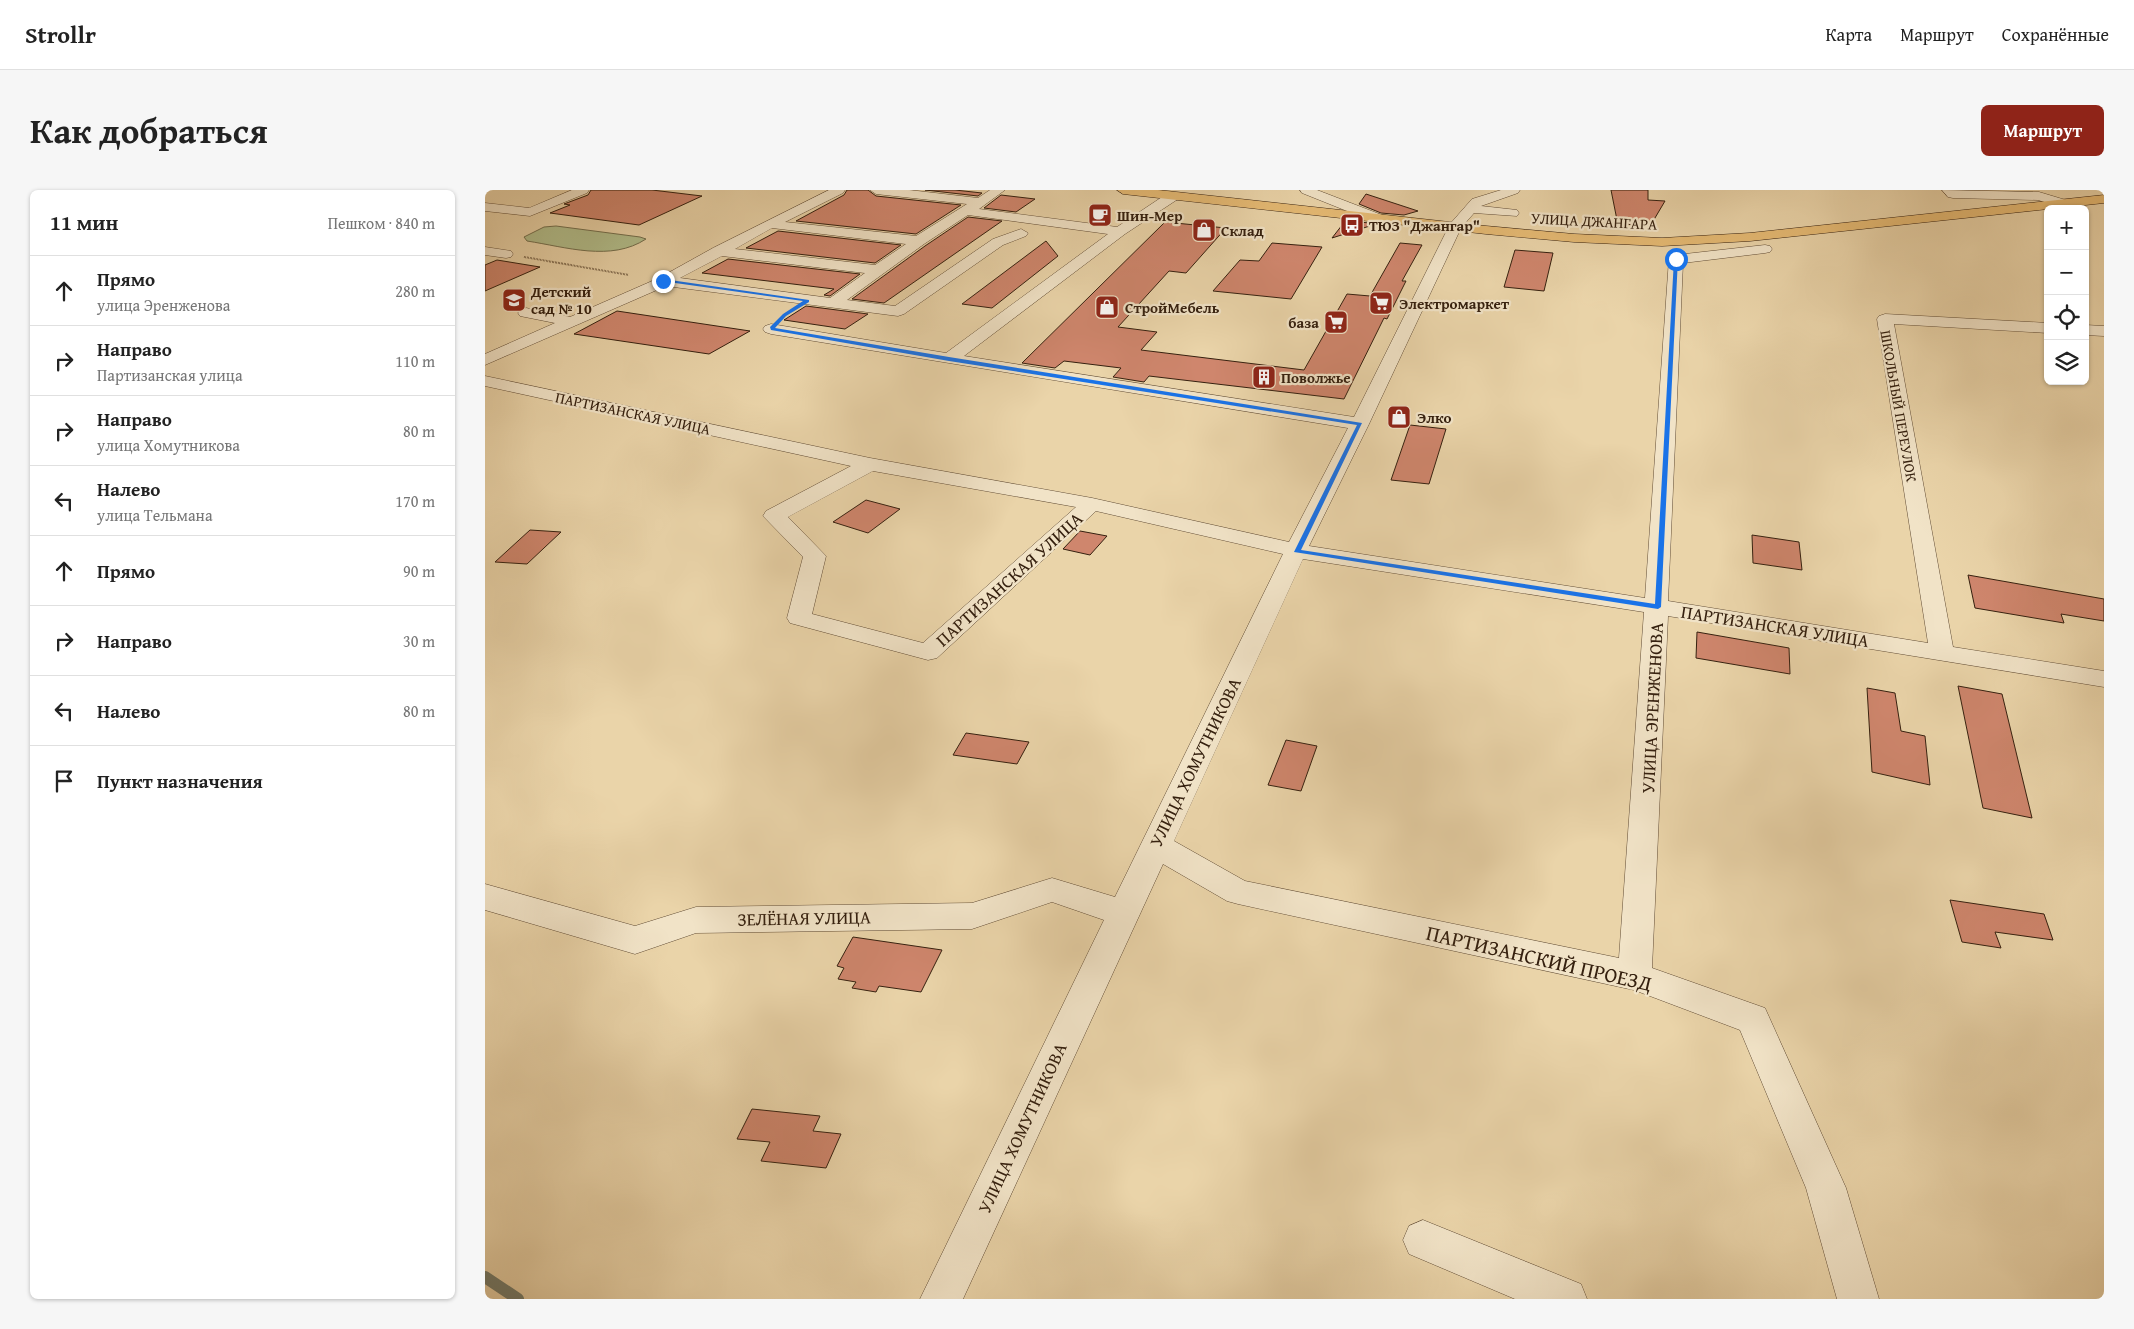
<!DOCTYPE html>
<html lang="ru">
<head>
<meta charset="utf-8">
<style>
	body { margin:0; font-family:"Gentium Book Plus",serif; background:#f6f6f6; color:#222 }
	.controls { position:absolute; right:15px; top:15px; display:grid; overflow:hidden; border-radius:8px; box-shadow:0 1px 4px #0004 }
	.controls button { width:45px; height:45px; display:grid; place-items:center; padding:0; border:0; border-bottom:1px solid #e0e0e0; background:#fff; color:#222; font:25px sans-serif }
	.stop { position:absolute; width:15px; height:15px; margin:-11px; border:4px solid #1a73e8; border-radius:50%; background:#fff }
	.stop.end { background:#1a73e8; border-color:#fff; box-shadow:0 1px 5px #0008 }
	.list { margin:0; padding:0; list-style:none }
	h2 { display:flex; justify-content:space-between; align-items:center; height:65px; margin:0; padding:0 20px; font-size:21px }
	h2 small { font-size:16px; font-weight:400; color:#767676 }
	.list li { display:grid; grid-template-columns:32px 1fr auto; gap:15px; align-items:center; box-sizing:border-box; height:70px; padding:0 20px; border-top:1px solid #e0e0e0 }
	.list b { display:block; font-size:19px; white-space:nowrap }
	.list p { margin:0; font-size:16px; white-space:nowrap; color:#767676 }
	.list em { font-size:16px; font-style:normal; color:#767676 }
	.icon { flex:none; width:28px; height:28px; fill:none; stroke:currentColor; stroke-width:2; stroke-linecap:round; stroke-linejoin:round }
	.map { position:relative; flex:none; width:1619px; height:1109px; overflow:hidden; border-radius:8px }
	header { display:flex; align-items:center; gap:30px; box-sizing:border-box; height:70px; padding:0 25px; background:#fff; border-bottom:1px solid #e0e0e0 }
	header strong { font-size:24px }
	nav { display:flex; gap:28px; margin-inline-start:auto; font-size:18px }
	.intro { display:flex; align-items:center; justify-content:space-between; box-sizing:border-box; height:120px; padding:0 30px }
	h1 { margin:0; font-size:35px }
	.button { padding:12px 22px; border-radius:8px; background:#8f2418; color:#fff; font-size:18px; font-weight:700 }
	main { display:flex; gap:30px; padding:0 30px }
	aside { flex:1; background:#fff; border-radius:8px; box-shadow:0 1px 4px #0004 }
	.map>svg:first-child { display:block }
	.green { fill:#b2be8c; stroke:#746f4e }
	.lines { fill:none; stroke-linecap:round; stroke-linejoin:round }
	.stream { stroke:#707b6d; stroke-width:12 }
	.building { fill:#cf866d; stroke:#35200f }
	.minor-casing { stroke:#624d36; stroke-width:1 }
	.major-casing { stroke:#35200f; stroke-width:1 }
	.path { stroke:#35200f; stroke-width:2; stroke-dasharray:0.5 1; stroke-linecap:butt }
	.minor { fill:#f1e3c7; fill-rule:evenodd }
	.major { fill:#e5ba74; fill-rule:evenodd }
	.route { fill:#1a73e8 }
	.labels { text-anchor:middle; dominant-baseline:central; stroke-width:4.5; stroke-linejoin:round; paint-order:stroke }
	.far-poi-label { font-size:15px; font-weight:bold; fill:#35200f; stroke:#f1e3c7; text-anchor:start }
	.far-street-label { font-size:15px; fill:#35200f; stroke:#f1e3c7 }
	.street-label { font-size:18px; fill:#35200f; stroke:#f1e3c7 }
	.near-street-label { font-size:21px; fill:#35200f; stroke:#f1e3c7 }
</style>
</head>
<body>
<header>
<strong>Strollr</strong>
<nav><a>Карта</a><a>Маршрут</a><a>Сохранённые</a></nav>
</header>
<div class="intro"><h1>Как добраться</h1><a class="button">Маршрут</a></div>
<main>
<aside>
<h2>11 мин<small>Пешком · 840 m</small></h2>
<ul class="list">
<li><svg class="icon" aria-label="ahead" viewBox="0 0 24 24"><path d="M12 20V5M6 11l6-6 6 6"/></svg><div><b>Прямо</b><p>улица Эренженова</p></div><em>280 m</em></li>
<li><svg class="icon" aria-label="right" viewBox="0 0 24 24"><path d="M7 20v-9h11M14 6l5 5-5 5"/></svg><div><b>Направо</b><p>Партизанская улица</p></div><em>110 m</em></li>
<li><svg class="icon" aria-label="right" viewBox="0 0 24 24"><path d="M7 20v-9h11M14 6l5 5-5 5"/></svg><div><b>Направо</b><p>улица Хомутникова</p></div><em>80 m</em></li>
<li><svg class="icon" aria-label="left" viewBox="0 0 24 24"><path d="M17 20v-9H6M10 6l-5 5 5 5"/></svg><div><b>Налево</b><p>улица Тельмана</p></div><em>170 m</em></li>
<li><svg class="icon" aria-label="ahead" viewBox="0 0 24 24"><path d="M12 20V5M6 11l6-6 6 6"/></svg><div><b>Прямо</b></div><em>90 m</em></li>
<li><svg class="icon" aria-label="right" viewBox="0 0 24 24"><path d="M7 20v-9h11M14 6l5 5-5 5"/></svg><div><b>Направо</b></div><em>30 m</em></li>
<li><svg class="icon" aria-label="left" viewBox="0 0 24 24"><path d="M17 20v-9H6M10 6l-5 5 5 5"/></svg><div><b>Налево</b></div><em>80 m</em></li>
<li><svg class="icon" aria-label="arrive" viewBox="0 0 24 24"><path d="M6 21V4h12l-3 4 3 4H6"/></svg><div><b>Пункт назначения</b></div></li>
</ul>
</aside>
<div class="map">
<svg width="1619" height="1109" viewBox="0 0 1619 1109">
	<rect width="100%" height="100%" fill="#ead4a9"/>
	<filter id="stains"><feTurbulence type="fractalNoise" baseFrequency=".004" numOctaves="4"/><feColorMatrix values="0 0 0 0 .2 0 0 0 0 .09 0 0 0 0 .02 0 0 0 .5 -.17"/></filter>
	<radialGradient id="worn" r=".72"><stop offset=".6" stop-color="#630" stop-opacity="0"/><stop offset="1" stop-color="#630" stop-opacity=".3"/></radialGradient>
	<path class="green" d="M71,36L155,47L161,49C126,72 81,57 42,51L39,47L59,37Z"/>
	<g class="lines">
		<path class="stream" d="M0,1087L33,1109"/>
	</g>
	<g class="building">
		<path d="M106,0H167L217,6L154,35L65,23L85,15L79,14L103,5Z"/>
		<path d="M362,0H383L391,6L476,15L431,44L311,31L359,5Z"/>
		<path d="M440,0H470L497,3L493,6Z"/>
		<path d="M1126,0H1163V10L1180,11L1167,33L1156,36L1146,35L1132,30Z"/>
		<path d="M881,4L933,21L919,25L896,23L874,14Z"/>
		<path d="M516,5L550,9L531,22L499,18Z"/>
		<path d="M483,27L517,31L399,113L367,109L440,56Z"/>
		<path d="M861,30L891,34L847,48Z"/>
		<path d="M680,32L741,38L701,83L684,81L633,137L672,142L656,160L819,180L862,104L885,106L915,53L937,55L917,91H921L902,129L899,128L859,209L664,186L659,192L628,187L636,178L579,171L570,178L537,173Z"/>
		<path d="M293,41L416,55L390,73L261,58Z"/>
		<path d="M561,51L573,66L507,118L477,114Z"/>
		<path d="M787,53L837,57L806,109L728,101L755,70L774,71Z"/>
		<path d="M1030,60L1068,63L1059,101L1019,97Z"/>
		<path d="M243,69L375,84L345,106L339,105L349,99L217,83Z"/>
		<path d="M12,70L55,77L0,101V75Z"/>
		<path d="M321,116L383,124L360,139L299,130Z"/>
		<path d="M132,121L265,141L224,164L89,144Z"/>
		<path d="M925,235L961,239L944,294L906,290Z"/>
		<path d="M381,310L415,319L383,343L348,332Z"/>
		<path d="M45,340L76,342L42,374L10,372Z"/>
		<path d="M595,341L622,346L605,365L578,359Z"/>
		<path d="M1267,345L1314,352L1317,380L1268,373Z"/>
		<path d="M1483,385L1619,409V431L1576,424L1579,433L1490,418Z"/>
		<path d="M1212,442L1304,458L1305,484L1211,468Z"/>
		<path d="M1473,496L1517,504L1547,628L1498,618Z"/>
		<path d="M1382,498L1410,503L1416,541L1440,546L1445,595L1387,582Z"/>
		<path d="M481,543L544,552L532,574L468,565Z"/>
		<path d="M801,550L832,556L816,601L783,595Z"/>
		<path d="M1465,710L1559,724L1568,750L1510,742L1516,758L1477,752Z"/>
		<path d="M368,747L457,760L436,802L394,796L391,802L367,798L371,792L353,789L359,778L352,776Z"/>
		<path d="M267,919L335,926L328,941L356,944L341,978L276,971L285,952L252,949Z"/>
	</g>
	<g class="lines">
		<g class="minor-casing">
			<g id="minor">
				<path d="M87,0H104L102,3L45,26L0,21V13L44,18Z"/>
				<path d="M344,0H360L358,3L300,32L431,46L482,14L391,4L385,0H424L493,8L505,0H520L494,19L632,37L683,3H693L694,6L693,9L640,44L479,166L869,227L965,34L987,9L1016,0H1035L1033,3L996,16L1032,20L1034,23L1032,26L989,23L976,38L884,234L824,356L1160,408L1184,69L1186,66L1191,65L1280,55L1285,56L1287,59L1285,62L1280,63L1198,73L1183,411L1443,453L1392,129L1394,126L1400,124L1563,133V143L1409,134L1468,457L1619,481V497L1183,426L1167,778L1280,818L1361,998L1394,1109H1352L1321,998L1255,840L1149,800L753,714L742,711L678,674L478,1109H435L619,730L567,712L487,739L211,743L150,764L0,720V694L150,736L211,717L487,713L567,688L630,707L798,364L611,321L452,468L443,470L305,433L302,428L318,367L278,326L281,321L366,276L0,196V186L385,268L607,308L804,352L863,238L286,144L280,142L278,139L280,136L286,134L461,163L623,44L483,25L439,54L362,110L410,116L508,49L536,39L543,43L541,46L518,55L419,124L413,126L181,96L0,175V164L70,133L35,126L33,123L35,120L41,118L85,127L174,88L228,58ZM287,38L421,54L390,75L250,59ZM237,66L380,83L345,108L195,88ZM388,281L591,317L438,453L327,424L341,366L303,327ZM818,369L1159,422L1134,768L760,691L689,651Z"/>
				<path d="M815,0H832L897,25L899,28L897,31H887L817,3Z"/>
				<path d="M1457,0L1554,2L1584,11L1586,14L1579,18L1553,10L1468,8L1463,7Z"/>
				<path d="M0,57L26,61L28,64L26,67L21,68L0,65Z"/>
				<path d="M1600,135L1619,136V146L1600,145Z"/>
				<path d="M938,1030L1096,1094L1102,1109H1030L924,1064L918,1050L924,1036Z"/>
			</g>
		</g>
		<g class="major-casing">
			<path id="major" d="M632,0H673L1001,36L1089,44L1177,48L1265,43L1619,5V13L1265,51L1177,56L1089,52L1001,44L638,4Z"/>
		</g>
		<path class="path" d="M39,67L144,85"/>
		<use href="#minor" class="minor"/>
		<use href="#major" class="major"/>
	</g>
	<path class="route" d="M1193,68L1176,417L1173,419L809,362L872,235L464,171L286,140L285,137L298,124L318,111L176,91L178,89L324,110V112L301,126L290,138L464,167L877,233L816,360L1170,414L1189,69Z"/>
	<defs>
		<g id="cafe-square" transform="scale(1.25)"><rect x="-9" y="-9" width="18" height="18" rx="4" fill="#8f2418" stroke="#f1e3c7"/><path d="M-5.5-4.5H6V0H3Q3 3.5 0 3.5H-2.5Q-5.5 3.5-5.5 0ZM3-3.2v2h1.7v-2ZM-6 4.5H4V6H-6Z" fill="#fff"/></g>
		<g id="bus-square" transform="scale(1.25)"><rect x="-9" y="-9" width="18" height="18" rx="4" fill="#8f2418" stroke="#f1e3c7"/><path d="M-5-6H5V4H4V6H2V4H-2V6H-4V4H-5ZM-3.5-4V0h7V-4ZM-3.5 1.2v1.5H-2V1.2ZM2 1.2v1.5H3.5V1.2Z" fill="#fff"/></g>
		<g id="shop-square" transform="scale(1.25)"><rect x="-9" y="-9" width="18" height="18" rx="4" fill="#8f2418" stroke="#f1e3c7"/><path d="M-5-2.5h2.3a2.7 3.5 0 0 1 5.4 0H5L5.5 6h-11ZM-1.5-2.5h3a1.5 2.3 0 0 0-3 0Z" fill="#fff"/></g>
		<g id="school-square" transform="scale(1.25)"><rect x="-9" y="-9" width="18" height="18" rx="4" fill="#8f2418" stroke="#f1e3c7"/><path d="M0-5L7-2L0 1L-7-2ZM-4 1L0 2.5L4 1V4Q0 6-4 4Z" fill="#fff"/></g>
		<g id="supermarket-square" transform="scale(1.25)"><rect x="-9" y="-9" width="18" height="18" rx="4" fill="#8f2418" stroke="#f1e3c7"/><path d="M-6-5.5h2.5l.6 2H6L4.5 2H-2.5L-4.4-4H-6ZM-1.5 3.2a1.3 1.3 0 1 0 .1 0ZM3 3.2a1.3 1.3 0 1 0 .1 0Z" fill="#fff"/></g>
		<g id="building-square" transform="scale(1.25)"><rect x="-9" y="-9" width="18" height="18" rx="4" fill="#8f2418" stroke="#f1e3c7"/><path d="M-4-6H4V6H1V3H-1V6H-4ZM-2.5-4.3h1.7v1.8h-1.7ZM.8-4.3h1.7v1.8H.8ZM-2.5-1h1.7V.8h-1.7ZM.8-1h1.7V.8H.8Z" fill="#fff"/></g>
	</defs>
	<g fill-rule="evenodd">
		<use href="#cafe-square" x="615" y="25"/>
		<use href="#bus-square" x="867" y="35"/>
		<use href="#shop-square" x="719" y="40"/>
		<use href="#school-square" x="29" y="110"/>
		<use href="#supermarket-square" x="896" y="113"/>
		<use href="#shop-square" x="622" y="117"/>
		<use href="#supermarket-square" x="851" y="132"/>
		<use href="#building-square" x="779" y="187"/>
		<use href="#shop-square" x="914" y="227"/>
	</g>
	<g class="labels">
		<g class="far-poi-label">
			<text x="632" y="25">Шин-Мер</text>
			<text x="884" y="35">ТЮЗ "Джангар"</text>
			<text x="736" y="40">Склад</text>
			<text x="46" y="101">Детский<tspan x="46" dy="17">сад № 10</tspan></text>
			<text x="914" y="113">Электромаркет</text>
			<text x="640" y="117">СтройМебель</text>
			<text x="834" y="132" text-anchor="end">база</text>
			<text x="796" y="187">Поволжье</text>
			<text x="932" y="227">Элко</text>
		</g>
		<g class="far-street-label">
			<text transform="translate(1109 31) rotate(3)">УЛИЦА ДЖАНГАРА</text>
			<text transform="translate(1414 216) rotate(80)">ШКОЛЬНЫЙ ПЕРЕУЛОК</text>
			<text transform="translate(148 223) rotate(12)">ПАРТИЗАНСКАЯ УЛИЦА</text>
		</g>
		<g class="street-label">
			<text transform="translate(524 389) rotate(-42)">ПАРТИЗАНСКАЯ УЛИЦА</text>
			<text transform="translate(1290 436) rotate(9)">ПАРТИЗАНСКАЯ УЛИЦА</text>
			<text transform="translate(1167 518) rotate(-87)">УЛИЦА ЭРЕНЖЕНОВА</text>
			<text transform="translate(710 572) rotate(-64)">УЛИЦА ХОМУТНИКОВА</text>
			<text transform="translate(319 728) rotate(-1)">ЗЕЛЁНАЯ УЛИЦА</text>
			<text transform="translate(537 938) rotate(-65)">УЛИЦА ХОМУТНИКОВА</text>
		</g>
		<g class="near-street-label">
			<text transform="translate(1054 768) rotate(13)">ПАРТИЗАНСКИЙ ПРОЕЗД</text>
		</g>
	</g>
	<rect width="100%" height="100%" filter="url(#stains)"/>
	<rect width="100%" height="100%" fill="url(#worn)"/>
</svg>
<div class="controls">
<button>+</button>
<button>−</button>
<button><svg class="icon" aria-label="locate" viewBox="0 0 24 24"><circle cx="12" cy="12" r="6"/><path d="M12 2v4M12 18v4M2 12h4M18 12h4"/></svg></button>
<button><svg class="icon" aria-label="layers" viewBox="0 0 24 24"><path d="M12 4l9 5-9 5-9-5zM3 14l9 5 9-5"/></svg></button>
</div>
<div class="stop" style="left:1191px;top:69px"></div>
<div class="stop end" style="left:178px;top:91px"></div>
</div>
</main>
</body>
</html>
